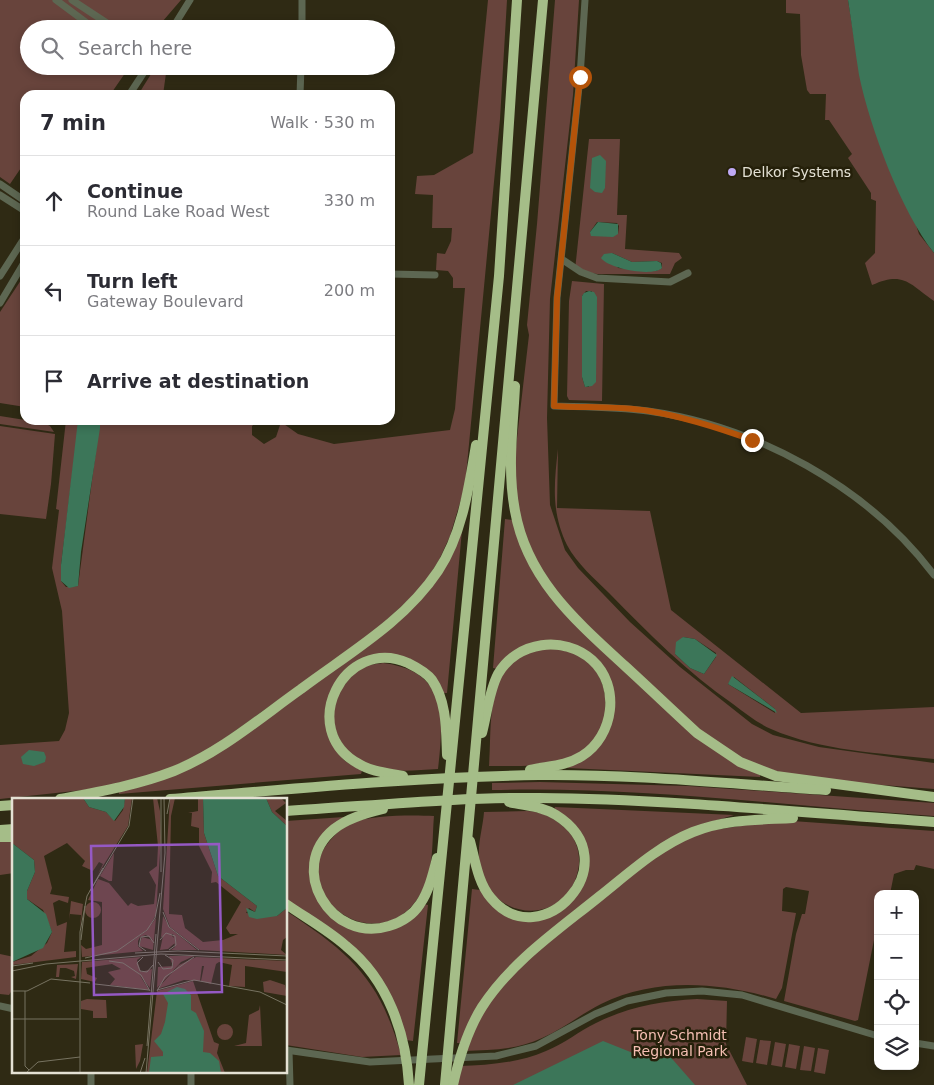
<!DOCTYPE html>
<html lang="en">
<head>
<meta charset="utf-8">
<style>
	body { margin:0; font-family:"DejaVu Sans",sans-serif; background:#f2f2f3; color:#2b2b33 }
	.controls { position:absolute; right:15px; bottom:15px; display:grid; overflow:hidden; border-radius:10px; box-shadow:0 2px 8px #0003 }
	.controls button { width:45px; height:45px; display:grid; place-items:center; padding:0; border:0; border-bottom:1px solid #e1e1e2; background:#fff; color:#2b2b33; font:25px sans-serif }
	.stop { position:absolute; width:15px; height:15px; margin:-11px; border:4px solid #b45309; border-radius:50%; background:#fff }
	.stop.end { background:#b45309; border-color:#fff; box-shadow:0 1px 5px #0008 }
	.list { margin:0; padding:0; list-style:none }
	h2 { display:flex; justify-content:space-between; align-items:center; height:65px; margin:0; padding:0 20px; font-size:21px }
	h2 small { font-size:16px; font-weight:400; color:#7c7c81 }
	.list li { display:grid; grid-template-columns:32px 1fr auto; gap:15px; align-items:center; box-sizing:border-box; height:90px; padding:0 20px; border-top:1px solid #e1e1e2 }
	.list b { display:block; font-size:19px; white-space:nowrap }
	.list p { margin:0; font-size:16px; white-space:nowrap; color:#7c7c81 }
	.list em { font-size:16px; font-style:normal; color:#7c7c81 }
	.icon { flex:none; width:28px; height:28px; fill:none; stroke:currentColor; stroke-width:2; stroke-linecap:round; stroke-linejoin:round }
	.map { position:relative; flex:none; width:934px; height:1085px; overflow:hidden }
	.search { position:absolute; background:#fff; box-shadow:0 2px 8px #0003; left:20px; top:20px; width:375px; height:55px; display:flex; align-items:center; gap:12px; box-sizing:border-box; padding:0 18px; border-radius:28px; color:#7c7c81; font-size:19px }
	.panel { position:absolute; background:#fff; box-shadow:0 2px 8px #0003; left:20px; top:90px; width:375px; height:335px; border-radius:15px }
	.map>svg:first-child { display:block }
	.green { fill:#68443c; fill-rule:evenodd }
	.water { fill:#3c7659 }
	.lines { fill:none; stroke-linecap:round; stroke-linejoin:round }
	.minor { stroke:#5d6752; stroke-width:7 }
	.highway { stroke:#a5bd88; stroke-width:10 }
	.route { stroke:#b45309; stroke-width:6 }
	.poi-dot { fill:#bfa9f4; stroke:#25200a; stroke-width:2 }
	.labels { text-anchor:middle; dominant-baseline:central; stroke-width:5; stroke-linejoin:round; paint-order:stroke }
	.poi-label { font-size:14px; fill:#e4e1d4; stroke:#25200a; text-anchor:start }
	.park-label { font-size:14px; fill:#f5bfb3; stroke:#25200a }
	.inset-road { fill:none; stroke:#777361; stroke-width:1 }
	.view { fill:#9559c4; fill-opacity:0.15; stroke:#9559c4; stroke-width:2.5 }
	.inset-edge { fill:none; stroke:#e4e1d4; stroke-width:2.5 }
</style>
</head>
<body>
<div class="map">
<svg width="934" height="1085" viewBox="0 0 934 1085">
	<rect width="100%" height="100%" fill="#2f2a14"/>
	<g class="green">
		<path d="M0,0H181L156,29H29V66H130L110,95H25V162L10,184L0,177Z"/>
		<path d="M488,0H507L500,119L465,486L450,536L439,560L422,587L376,630L207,751L157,774L93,789L0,799V745L59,741L65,730L69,713L62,611L52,568L59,510L56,509L66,420H78V428L61,565V581L66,587L78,586L100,420H259L252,426V435L264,444L276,437L281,422L298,434L334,444L450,430L455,409L465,288H453V278L448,271L436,270L437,253L445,254L451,241L452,228H432L433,195L415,194L417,176L434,175L473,153Z"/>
		<path d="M555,0H579L573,95L550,299L547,418L550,505L565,550L578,568L630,622L680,667L752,724L773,735L819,747L934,763V789L805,779L748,763L710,740L562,601L536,563L519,518L514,464L529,335L527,325L537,224Z"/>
		<path d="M786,0H848L854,37L919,234L934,253V301C909,283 903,271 872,285L865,263L875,253L876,201L871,199V193L848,158L852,154L829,120H825L826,94H810L807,90L801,55L800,14L786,13Z"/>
		<path d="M156,66H167L163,95H138Z"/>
		<path d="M589,139H620L617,215H627L625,249L679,253L682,258L675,263L670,274H597L575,270ZM597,222L617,223L619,226L618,234L590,232ZM612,253L632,262L657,261L662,263V268L656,271L618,268Z"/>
		<path d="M25,274V407L0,403V312Z"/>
		<path d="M572,281L604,284L602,401L569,400L567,396L569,301ZM586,291H592L589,387H585L582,377V296Z"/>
		<path d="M0,416L44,423L50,426L54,432L0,424Z"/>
		<path d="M0,426L55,434L51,484L46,519L0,514Z"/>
		<path d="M558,449L557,508L650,511L671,610L801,713L934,707V759C880,753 821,751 771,729C757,723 745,713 733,704C688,673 648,633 609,593C595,579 577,564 567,545C551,512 554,484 558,449ZM683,637L695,639L716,653V657L704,674L690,668L675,654ZM734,677L775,709V713L728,684Z"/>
		<path d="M505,519L513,520L532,569L695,736L723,756L760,775V777L567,768L585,757L611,721L601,667L546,641L498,669L493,668Z"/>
		<path d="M462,530L447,693H440L433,678L378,656L331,692L338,753L345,761L362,771L361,774L119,794V791L183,770L396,623Z"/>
		<path d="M544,648C558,650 572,650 584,659C616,682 612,738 576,755C549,768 518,766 489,766C492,731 485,675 522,656C528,652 537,651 544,648Z"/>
		<path d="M383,663C447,671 444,716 438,769C415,770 388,774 366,764C334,749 322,709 347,682C351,677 355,671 361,668C367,665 376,664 383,663Z"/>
		<path d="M540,782L688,786L934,803V816C787,806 639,786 492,790V783Z"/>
		<path d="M555,807L734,815L691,828L521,956L461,1043H457L472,889L480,890L497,909L545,917L586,874L575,826L554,810Z"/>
		<path d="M527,811C544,812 554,818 567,830C576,839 580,852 579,865C570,931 482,923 479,857C478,841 483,827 484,812Z"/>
		<path d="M434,816C432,838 434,867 424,887C387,967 285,899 328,843C335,835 341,827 351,823C372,815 410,815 434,816Z"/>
		<path d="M344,817L315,851L321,906L377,932L423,904L428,905L413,1041L406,1040L378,978L286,901V821Z"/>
		<path d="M778,820L934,831V869L916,865L914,870H906L894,874L890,894H878V920L858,1020L855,1021L784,1001L796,934L802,914H805L809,891L786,887L783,889L782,911L796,913L782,988L776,999C719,982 656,977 601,1004C581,1014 563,1029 542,1038C517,1050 491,1050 464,1051L475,1025L509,975L657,853L695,833Z"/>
		<path d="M0,842H14V873L0,875Z"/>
		<path d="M286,911C350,953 380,979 401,1055L362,1057L286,1045Z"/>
		<path d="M0,954L14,957V987L9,995L0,994Z"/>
		<path d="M697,999L727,1001L726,1044L747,1085H456L459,1066C489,1065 518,1063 546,1051C564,1044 579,1031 596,1023C628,1007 661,1001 697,999Z"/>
		<path d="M746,1037L757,1039L753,1063L742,1061Z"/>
		<path d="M760,1040L771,1041L767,1065L756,1063Z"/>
		<path d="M775,1042L786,1044L782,1067L771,1065Z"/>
		<path d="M789,1044L800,1046L796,1069L785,1067Z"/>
		<path d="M804,1046L815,1048L811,1071L800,1070Z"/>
		<path d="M818,1048L829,1050L825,1074L814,1072Z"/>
	</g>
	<g class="water">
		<path d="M848,0H934V253C901,211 870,128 859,75C855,50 852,25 848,0Z"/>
		<path d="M600,155L606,161L605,188L602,193L595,192L590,188L592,158Z"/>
		<path d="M598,222L618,224V234L613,237L591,236L590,232Z"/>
		<path d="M612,253L632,262L657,261L661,263L662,268C653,277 609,269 601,258L604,254Z"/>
		<path d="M589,291L594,292L597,297L596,382L592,386L585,387L582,377V296L584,293Z"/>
		<path d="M78,420H100V428L81,552L78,586L69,588L61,581V565Z"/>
		<path d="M683,637L695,639L717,655L704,674L690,668L675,654L676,642Z"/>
		<path d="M732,676L775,709L777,713L728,684Z"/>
		<path d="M29,750L44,752L46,757L45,762L34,766L23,764L21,757Z"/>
		<path d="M603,1041L643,1057L667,1053L695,1085H513Z"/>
	</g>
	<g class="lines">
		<g class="minor">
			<path d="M56,0L95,29"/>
			<path d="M72,0L116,29"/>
			<path d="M585,0L580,77L557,298L554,406C585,407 617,407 648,411C756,426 868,487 934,575"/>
			<path d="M172,29L190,0"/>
			<path d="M302,29V0"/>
			<path d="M129,95L148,66"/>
			<path d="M300,95L301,66"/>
			<path d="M0,184L25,201"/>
			<path d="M0,195L25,211"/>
			<path d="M563,260L581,272L597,278L670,282L688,273"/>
			<path d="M390,274L435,275"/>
			<path d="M0,276L25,237"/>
			<path d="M0,303L25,261"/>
			<path d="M0,1006L14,1009"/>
			<path d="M915,1043L934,1046"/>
			<path d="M286,1050L370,1062L496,1056L536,1046L595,1014L627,1001L666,993L702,991L742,995L878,1036"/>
			<path d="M289,1051L290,1085"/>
			<path d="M191,1071V1085"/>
			<path d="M91,1085V1071"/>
		</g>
		<g class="highway">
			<path d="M515,386C513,428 507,469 515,511C527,579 576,621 625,666C649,688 673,711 697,733L740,762L776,776L934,797"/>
			<path d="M482,733C487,714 489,691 498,674C517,641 564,635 592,660C621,686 614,736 582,756C566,766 548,766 530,770"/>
			<path d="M403,776C388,773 372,772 359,764C296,730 344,635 408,663C416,667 427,673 432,680C447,702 446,730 447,755"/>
			<path d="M60,799C98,792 138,785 174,771C221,752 260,718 301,689C349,653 404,622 438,571C462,535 469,487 476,445"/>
			<path d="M170,799C293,789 416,777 539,775C635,774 731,784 826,790"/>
			<path d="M0,806L14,805"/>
			<path d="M383,809C366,813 348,818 334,829C286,868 331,944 389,926C402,922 413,915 420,904C429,891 433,874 437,858"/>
			<path d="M286,811C370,806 455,797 539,798C670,799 803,813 934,822"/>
			<path d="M0,830L14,829"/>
			<path d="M0,837H14"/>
			<path d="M470,841C475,860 478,883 491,898C541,958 631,862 556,815C542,806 525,806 509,802"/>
			<path d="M286,904C306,918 328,930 346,946C388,980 406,1033 409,1085"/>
			<path d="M419,1085L499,276L517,0"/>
			<path d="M445,1085L543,0"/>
			<path d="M453,1085C459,1058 467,1031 482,1007C511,962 558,930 600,896C629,873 658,846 693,832C726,819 758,820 793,818"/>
		</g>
	</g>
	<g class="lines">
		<path class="route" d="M580,77L557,298L554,406C586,408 617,406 649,411C685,417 719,428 752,440"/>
	</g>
	<circle class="poi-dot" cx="732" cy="172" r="5"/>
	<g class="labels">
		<g class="poi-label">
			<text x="742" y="172">Delkor Systems</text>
		</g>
		<g class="park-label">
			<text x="680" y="1035">Tony Schmidt<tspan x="680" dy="16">Regional Park</tspan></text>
		</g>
	</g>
	<g transform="translate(12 798)">
		<rect width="275" height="275" fill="#2f2a14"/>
		<path d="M0,0H71L77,9L94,14L103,23L111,12L113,0H120L116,28L86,76L91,66L87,64L81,73L70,68L73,63L55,45L32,58L40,90L38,96L57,99L56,105L47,102L41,105L45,128L55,124L52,154L64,153V159L0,167V164L19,158L35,145L40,134L31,112L15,101V93L23,74L22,62L0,45ZM141,0H145L148,13L149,40L144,116L137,130L112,149L135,132L144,120L141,152L127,148L130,139L141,142L134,137L128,139L126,143V148L131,153L70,159L69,147L74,151L90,147V104L76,102L86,81L97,85L116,108L119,105L126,108L142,106L144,87L137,74L145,68L146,48ZM158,0H163L159,18L157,116L170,117L173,130L191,144L211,142L226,136H218L214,130L229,104L204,84L199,85L200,74L187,48V30L179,28L180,15H176L186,13V0H191L192,35L206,78L245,108L243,114L237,110L234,115L265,118L275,110V139L271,142L269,152L275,157L188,152L158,129L151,111ZM254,0H269L274,5L263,13L275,23V28L260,14ZM102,55L100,83H97L88,78ZM59,103L71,106L68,132L69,117L58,116L57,122ZM73 112a8 8 0 1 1 16 0a8 8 0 1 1-16 0ZM151,118L158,130L185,152H159L163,149L161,136L149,139ZM159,136L164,144L156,151L148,152L151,138ZM157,158H182L169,164L145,190L146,169L161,168ZM129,159L125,162L129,174L140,171L138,190L127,176L137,192L98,187L103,181L96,174L109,171L100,166L74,170L75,176L85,180L83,184L69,181L70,164ZM184,159L275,163V174L233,168V189L217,188L220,167L207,164L204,166L199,186L189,183L192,168H190L188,183L172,182L145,191L167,167ZM66,166L64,181L59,179L63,178L62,173L54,170H48L47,179H44L45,167ZM258,182L273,187L275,198L252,194L251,184ZM181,183L202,244L207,246L205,255L213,275H135L145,193ZM75,201L94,202L95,220H81V213L69,211V203ZM248,207L250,248H222L234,245L237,217L247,212ZM205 234a8 8 0 1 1 16 0a8 8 0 1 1-16 0ZM131,246L128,263L124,271L123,247Z" fill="#68443c"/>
		<path d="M71,0H113L112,9L102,23L94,14L77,9ZM191,0H254L260,14L275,28V110L265,118L245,121L237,119L234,110L243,114L245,108L206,78L192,35ZM0,45L22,62L23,74L15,93V101L34,116L40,134L31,150L0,164ZM165,189L173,191L179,197V212L184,215L192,233L191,254L198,255L207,263L209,275H137L139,259L151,258V254L142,243L149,236L153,224L156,205L151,196Z" fill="#3c7659"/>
		<path class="inset-road" d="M149,0V74M155,16L158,0M78,93L117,28L121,0M151,114L157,129L187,152M69,142L73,108M148,142L154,135L163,138L164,147L157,152M134,153L127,148L129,139L137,138L142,145M123,155L166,153L275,158M131,159L125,165L128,173L135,174L141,167M73,160L105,153L135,132L143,120L148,95M97,163L111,165L129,177L138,193M146,164L151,171L160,170L161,162L153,157M0,168L21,165M0,173L34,166L149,156L275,162M83,186L137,192M145,192L182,182L248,194L275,207M0,193H15L39,181L78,185M13,193V268L17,272M145,193L153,179L182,159M0,221H67M135,248L144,136M14,275L26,264L68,259M68,275V134L75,98L91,70M128,275L133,260M134,275L153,55L152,0"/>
		<path class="view" d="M207,46L210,194L82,197L79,48Z"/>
		<rect width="275" height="275" class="inset-edge"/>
	</g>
</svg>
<div class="controls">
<button>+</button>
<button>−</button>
<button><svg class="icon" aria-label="locate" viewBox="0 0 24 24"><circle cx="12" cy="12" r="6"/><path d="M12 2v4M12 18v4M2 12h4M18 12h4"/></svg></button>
<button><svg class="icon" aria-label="layers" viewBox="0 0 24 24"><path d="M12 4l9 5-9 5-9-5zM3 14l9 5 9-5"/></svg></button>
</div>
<div class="stop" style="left:580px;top:77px"></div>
<div class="stop end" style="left:752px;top:440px"></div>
<div class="search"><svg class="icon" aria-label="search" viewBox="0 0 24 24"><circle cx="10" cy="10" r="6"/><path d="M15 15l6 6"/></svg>Search here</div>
<section class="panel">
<h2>7 min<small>Walk · 530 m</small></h2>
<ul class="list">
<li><svg class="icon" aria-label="ahead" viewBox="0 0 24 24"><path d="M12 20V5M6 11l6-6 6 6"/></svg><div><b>Continue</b><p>Round Lake Road West</p></div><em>330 m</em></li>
<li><svg class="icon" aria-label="left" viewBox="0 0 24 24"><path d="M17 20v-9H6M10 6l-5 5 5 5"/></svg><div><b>Turn left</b><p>Gateway Boulevard</p></div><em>200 m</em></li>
<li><svg class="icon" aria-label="arrive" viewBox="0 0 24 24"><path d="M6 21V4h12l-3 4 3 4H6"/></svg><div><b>Arrive at destination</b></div></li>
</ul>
</section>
</div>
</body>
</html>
